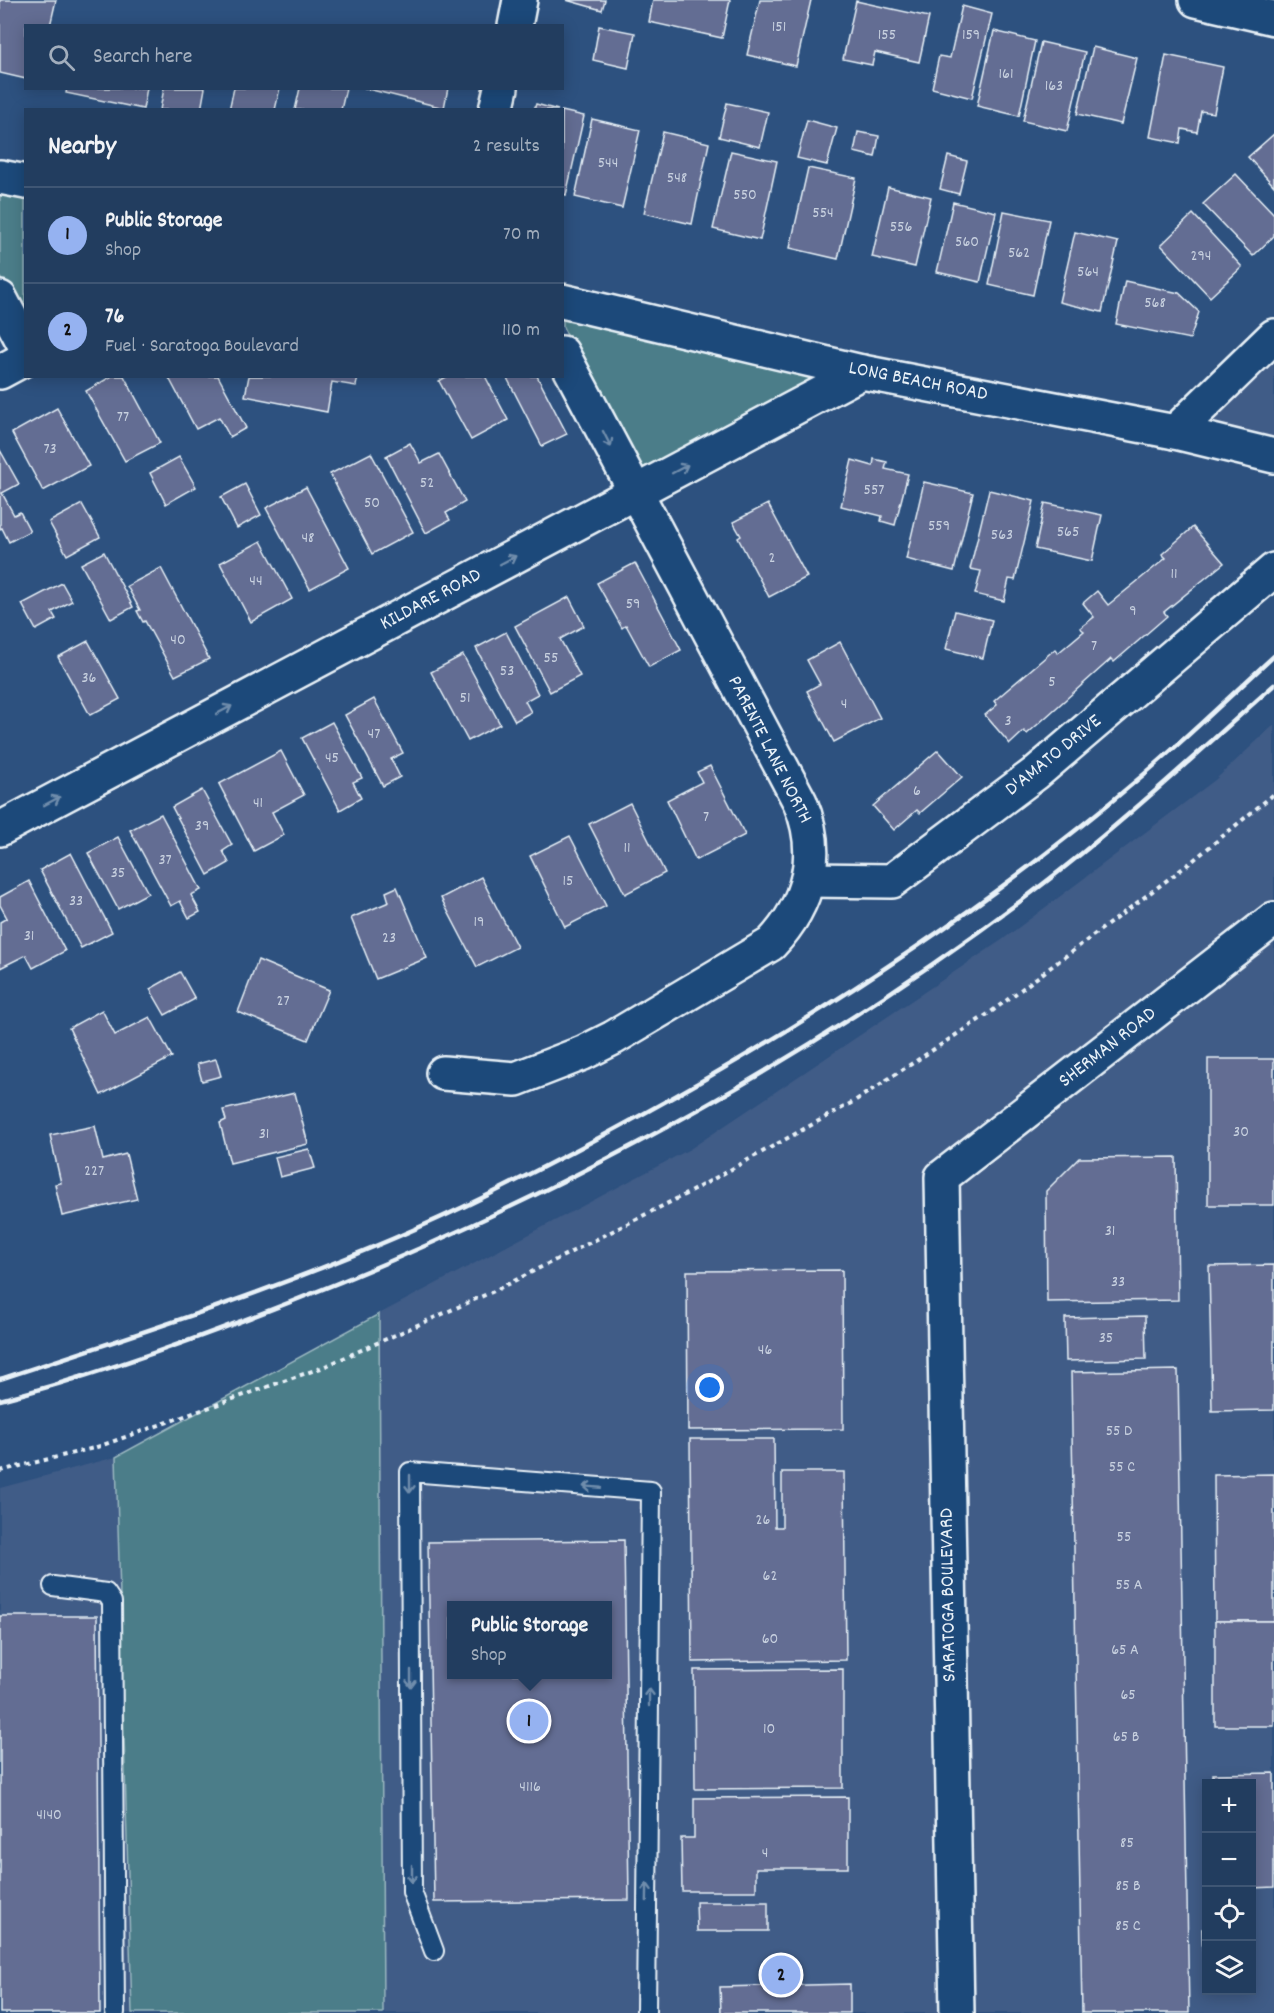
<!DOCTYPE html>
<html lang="en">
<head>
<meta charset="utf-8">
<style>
	body { margin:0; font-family:Dekko,sans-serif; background:#2e4868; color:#f1f3f6 }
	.controls { position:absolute; right:18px; bottom:18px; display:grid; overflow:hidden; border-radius:0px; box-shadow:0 3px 15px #0003 }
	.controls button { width:54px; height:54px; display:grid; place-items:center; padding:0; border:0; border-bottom:2px solid #3f5674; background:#223d5f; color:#f1f3f6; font:30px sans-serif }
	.you { position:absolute; left:710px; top:1388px; width:21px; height:21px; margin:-15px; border:4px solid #fff; border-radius:50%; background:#1a73e8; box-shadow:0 0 0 9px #1a73e833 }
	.badge { display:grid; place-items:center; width:39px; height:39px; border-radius:50%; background:#95b2f1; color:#111; font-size:20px; font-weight:700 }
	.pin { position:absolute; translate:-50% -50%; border:3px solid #fff; box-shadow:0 2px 6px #0006 }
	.popup { position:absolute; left:447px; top:1601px; width:165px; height:78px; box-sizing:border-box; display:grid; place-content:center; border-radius:0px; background:#223d5f; filter:drop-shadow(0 2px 4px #0005); font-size:20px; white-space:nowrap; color:#a2aebd }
	.popup b { font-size:22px; color:#f1f3f6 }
	.popup::after { content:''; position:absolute; left:50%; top:100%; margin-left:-12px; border:12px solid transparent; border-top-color:#223d5f }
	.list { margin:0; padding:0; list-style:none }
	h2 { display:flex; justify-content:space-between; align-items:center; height:78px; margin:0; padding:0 24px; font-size:26px }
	h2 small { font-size:20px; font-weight:400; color:#a2aebd }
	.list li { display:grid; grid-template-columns:39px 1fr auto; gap:18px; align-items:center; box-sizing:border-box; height:96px; padding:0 24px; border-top:2px solid #3f5674 }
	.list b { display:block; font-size:22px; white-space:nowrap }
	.list p { margin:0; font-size:20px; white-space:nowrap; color:#a2aebd }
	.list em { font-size:20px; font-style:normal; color:#a2aebd }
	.icon { flex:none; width:33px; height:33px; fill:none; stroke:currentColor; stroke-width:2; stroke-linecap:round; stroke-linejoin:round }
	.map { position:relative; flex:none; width:1274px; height:2013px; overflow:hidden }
	.search { position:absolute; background:#223d5f; box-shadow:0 3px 15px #0003; left:24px; top:24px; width:540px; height:66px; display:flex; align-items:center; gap:15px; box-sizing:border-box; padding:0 21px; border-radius:0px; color:#a2aebd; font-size:22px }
	.panel { position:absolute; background:#223d5f; box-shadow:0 3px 15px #0003; left:24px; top:108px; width:540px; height:270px; border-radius:0px }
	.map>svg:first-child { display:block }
	.built { fill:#415c87; fill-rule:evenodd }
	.green { fill:#4b7d89; stroke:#9ab7c0; stroke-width:1.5 }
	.building { fill:#646d93; stroke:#e8f1f8; stroke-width:1.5; fill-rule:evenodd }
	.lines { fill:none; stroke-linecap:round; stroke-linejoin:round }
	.lane-casing { stroke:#e8f1f8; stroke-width:22 }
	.street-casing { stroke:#e8f1f8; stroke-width:38 }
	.secondary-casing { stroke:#e8f1f8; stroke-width:38 }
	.path { stroke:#e8f1f8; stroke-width:4; stroke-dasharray:4.5 4.5; stroke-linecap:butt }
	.lane { stroke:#1f4a7a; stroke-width:18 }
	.street { stroke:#1f4a7a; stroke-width:33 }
	.secondary { stroke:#1f4a7a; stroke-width:33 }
	.rail { stroke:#e8f1f8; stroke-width:4.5 }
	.oneway { stroke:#6f8dac }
	.labels { text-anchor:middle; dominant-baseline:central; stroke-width:5; stroke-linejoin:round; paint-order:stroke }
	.number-label { font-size:16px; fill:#c7d0df }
	.street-label { font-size:20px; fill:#e8f1f8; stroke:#1f4a7a }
</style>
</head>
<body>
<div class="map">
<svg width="1274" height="2013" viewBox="0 0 1274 2013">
	<rect width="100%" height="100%" fill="#2d517f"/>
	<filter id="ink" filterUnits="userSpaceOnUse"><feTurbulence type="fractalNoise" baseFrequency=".0167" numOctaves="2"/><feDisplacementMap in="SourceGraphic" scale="12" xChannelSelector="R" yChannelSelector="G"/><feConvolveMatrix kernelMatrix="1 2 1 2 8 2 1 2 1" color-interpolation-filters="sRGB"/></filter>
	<g filter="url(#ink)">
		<g class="built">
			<path d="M1274,333V456L1171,433Z"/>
			<path d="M1274,725V2013H383L379,1314L690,1149L1002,940L1215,780ZM451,1606H607V1674H451ZM1206,1784H1252V1990H1206Z"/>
			<path d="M116,1457L132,2013H0V1488Z"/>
		</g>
		<g class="green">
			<path d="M0,189L25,194V327L0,277Z"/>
			<path d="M563,309L839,373L639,480L563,327Z"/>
			<path d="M379,1314L383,2013H132L116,1457Z"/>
		</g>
		<g class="building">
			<path d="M0,0H56L50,26H26V79L0,73Z"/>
			<path d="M566,0H605L602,10Z"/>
			<path d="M653,0H730L722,38L649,22Z"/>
			<path d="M760,0H811L796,66L747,55Z"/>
			<path d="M856,1L929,17L919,62L875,52L872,65L843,59Z"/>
			<path d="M962,6L992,14L972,98L932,88L939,56L950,58Z"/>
			<path d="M599,26L635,33L628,68L593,60Z"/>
			<path d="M994,31L1035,41L1019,116L977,106Z"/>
			<path d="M1041,42L1085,52L1067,131L1023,121Z"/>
			<path d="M1093,47L1137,58L1121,124L1077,114Z"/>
			<path d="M1166,55L1223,67L1214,113L1201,111L1197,132L1182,129L1180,143L1150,137Z"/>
			<path d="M67,88H147L143,109L66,93Z"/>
			<path d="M164,88H205L201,110H160Z"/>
			<path d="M234,88H280L275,110H229Z"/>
			<path d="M300,88H346L341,110H295Z"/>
			<path d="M364,88H448L444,108Z"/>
			<path d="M727,103L768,112L760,147L719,137Z"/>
			<path d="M536,104L558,110H534Z"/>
			<path d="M562,111L584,116L566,195L562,194Z"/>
			<path d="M592,119L640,130L622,208L575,197Z"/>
			<path d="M807,120L837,128L827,165L797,158Z"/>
			<path d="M663,132L709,143L692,224L644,213Z"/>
			<path d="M858,132L879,136L875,157L854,152Z"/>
			<path d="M1274,134V186L1248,157Z"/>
			<path d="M731,151L777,161L760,240L713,229Z"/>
			<path d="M948,156L967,161L959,194L940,189Z"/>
			<path d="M808,168L856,178L838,259L790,248Z"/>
			<path d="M1236,174L1274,214V236L1253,256L1203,204Z"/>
			<path d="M888,187L931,197L915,267L872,257Z"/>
			<path d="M953,202L996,212L980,282L937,272Z"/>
			<path d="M1004,211L1049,220L1033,295L989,285Z"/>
			<path d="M1193,214L1242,267L1210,297L1161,245Z"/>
			<path d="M1075,232L1118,242L1102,312L1059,302Z"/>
			<path d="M1125,281L1179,293L1199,312L1190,339L1116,324Z"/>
			<path d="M112,376H124L160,443L125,461L86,391Z"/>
			<path d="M168,376H218L246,428L230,437L219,417L196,429Z"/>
			<path d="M249,376H358L356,386L332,382L327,412L245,396Z"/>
			<path d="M448,376H485L508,420L471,440L439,381Z"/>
			<path d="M506,376H537L567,434L542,446Z"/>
			<path d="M57,408L89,466L43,491L12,433Z"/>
			<path d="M410,443L421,463L439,454L465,502L446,513L450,520L426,533L386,456Z"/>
			<path d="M0,450L19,484L2,493L14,515L20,512L30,531L9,542L2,528L0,529Z"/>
			<path d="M371,453L413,532L372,554L330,474Z"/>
			<path d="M179,457L196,487L166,504L150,473Z"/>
			<path d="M874,459L887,462L885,469L908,474L895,525L881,521L882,516L841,506L852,460L873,466Z"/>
			<path d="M924,482L973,493L954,571L906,559Z"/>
			<path d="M245,484L261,515L237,528L221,497Z"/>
			<path d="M306,487L349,568L310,589L266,508Z"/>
			<path d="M989,490L1034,501L1015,580L1009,579L1004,601L975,594L981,571L970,569Z"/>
			<path d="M1045,503L1102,515L1092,561L1035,549Z"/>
			<path d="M82,504L100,537L67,555L49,522Z"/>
			<path d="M768,504L807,577L769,597L738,538L741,536L733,522Z"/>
			<path d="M1193,527L1224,563L1164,612L1167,616L1114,662L1111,659L1027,734L1024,731L1010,744L985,715L997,705L994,701L1055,649L1058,653L1084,631L1080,628L1094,617L1083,603L1097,591L1108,605L1166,558L1162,554Z"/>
			<path d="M261,541L292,599L251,622L220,563Z"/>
			<path d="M104,552L133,607L111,619L81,564Z"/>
			<path d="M635,563L681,650L649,667L626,625L622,628L597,583Z"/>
			<path d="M161,568L209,659L175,676L145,621L143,622L137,611L140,610L127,586Z"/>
			<path d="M62,583L72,601L52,612L56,619L36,630L22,604Z"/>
			<path d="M569,597L584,626L560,639L580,676L550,692L515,626Z"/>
			<path d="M955,611L992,620L983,658L946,649Z"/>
			<path d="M506,632L538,694L525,701L531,712L515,721L476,648Z"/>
			<path d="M88,641L120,699L90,715L58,657Z"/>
			<path d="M840,642L880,718L834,742L807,691L820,684L807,660Z"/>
			<path d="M463,655L500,724L468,741L431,672Z"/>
			<path d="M374,699L403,753L391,759L400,777L383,786L345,715Z"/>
			<path d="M332,722L362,778L353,782L361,798L340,810L302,738Z"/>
			<path d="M938,750L962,777L920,813L917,810L894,830L873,806Z"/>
			<path d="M281,751L304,795L272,812L284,835L254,851L219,784Z"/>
			<path d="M710,766L745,835L696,860L667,800L702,782L697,772Z"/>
			<path d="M202,790L232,845L223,851L229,863L208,875L172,807Z"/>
			<path d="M630,803L665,873L625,894L589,824Z"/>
			<path d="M161,814L201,890L191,895L200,912L189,918L180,901L171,906L130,830Z"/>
			<path d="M570,836L606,906L565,927L530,856Z"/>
			<path d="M118,837L148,893L118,909L88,853Z"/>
			<path d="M71,853L112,932L81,948L40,870Z"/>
			<path d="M481,877L517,947L477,967L441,898Z"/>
			<path d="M29,881L65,951L33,968L26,955L0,968V922L7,918L0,905V897Z"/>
			<path d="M397,887L427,958L376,979L351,918L389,902L386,892Z"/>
			<path d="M258,960L329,990L308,1040L238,1012Z"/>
			<path d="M180,972L195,999L165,1015L150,989Z"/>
			<path d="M102,1010L115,1035L150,1017L172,1057L101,1095L69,1028Z"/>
			<path d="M216,1059L221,1076L202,1081L197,1064Z"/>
			<rect x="1208" y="1059" width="66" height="146"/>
			<path d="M295,1093L308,1144L230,1163L220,1123L226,1120L223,1110Z"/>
			<path d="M95,1126L103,1160L126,1154L137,1199L62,1216L55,1184L61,1183L50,1135Z"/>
			<path d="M309,1149L315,1168L280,1177L275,1157Z"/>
			<path d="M1176,1157L1178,1300L1047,1302L1046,1191L1079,1158Z"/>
			<path d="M1274,1265V1410L1212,1411L1209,1266Z"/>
			<path d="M842,1270L843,1429L688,1430L687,1271Z"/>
			<path d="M1145,1316L1146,1359L1066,1361L1065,1318Z"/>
			<path d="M1178,1370L1189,2013H1082L1071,1372Z"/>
			<path d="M690,1439H774L775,1527H782V1472H844L846,1660L692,1662Z"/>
			<path d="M1274,1474V1621H1215L1214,1475Z"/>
			<path d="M624,1540L629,1900L434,1902L428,1542ZM451,1606H607V1674H451Z"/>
			<path d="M0,1616H97L100,2013H0Z"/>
			<rect x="1215" y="1621" width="59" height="105"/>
			<path d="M843,1669V1788L695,1789L694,1670Z"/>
			<path d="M1274,1773V1887L1252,1888V1784H1213V1774Z"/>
			<path d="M848,1797V1868H756V1891H682L681,1838H694V1798Z"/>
			<path d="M696,1902H768V1931H697Z"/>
			<path d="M1202,1929H1206V1962H1203Z"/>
			<path d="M850,1984V2013H721L720,1987Z"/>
		</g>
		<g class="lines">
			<g class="lane-casing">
				<g id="lane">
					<path d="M53,1586L106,1593L112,1602L115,2013"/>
					<path d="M434,1951L412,1892L410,1472L651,1491L646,2013"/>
				</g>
			</g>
			<g class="street-casing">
				<g id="street">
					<path d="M1196,0L1274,18"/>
					<path d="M515,26L520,0"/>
					<path d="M496,110L501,88"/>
					<path d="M0,298L26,347"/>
					<path d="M0,372L26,358"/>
					<path d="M1175,432L1274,336"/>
					<path d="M0,829L862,372"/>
					<path d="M808,880L892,881L1036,773L1274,570"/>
					<path d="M443,1073L516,1079L583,1053L613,1038L771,944C809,904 822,854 800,802L562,353"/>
					<path d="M957,2013L942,1177L1274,919"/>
				</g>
			</g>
			<g class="secondary-casing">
				<g id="secondary">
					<path d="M0,177L26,182"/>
					<path d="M562,301L862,372L1175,432L1274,456"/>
				</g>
			</g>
			<path class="path" d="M0,1471L94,1448L321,1368L494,1291L688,1193L853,1102L991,1012L1190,863L1274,794"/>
			<use href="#lane" class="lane"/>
			<use href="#street" class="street"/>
			<use href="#secondary" class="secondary"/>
			<g class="rail">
				<path d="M0,1379C163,1326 332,1272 486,1196C718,1081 944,944 1142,776C1187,738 1230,696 1274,656"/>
				<path d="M0,1400C98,1375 194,1340 288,1303C551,1200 800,1066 1026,897C1113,832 1193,757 1274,685"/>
			</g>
		</g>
		<defs><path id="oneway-shaft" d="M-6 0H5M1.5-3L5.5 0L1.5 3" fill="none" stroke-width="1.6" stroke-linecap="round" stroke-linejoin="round" transform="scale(1.5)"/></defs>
		<g class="oneway">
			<use href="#oneway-shaft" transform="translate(607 439) rotate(63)"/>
			<use href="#oneway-shaft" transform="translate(680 469) rotate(-28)"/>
			<use href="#oneway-shaft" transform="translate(508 560) rotate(-28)"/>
			<use href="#oneway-shaft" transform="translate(224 710) rotate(-28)"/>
			<use href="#oneway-shaft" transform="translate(52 801) rotate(-28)"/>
			<use href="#oneway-shaft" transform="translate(410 1484) rotate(90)"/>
			<use href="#oneway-shaft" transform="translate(592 1487) rotate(-175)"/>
			<use href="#oneway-shaft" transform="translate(411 1679) rotate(90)"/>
			<use href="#oneway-shaft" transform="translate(649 1697) rotate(-90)"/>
			<use href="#oneway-shaft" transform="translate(412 1874) rotate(90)"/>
			<use href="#oneway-shaft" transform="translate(647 1892) rotate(-89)"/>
		</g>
	</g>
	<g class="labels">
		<g class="number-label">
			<text x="779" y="27">151</text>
			<text x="887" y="35">155</text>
			<text x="971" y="35">159</text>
			<text x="1006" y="74">161</text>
			<text x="1054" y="86">163</text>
			<text x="608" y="163">544</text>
			<text x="677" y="178">548</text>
			<text x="745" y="195">550</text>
			<text x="823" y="213">554</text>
			<text x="901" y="227">556</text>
			<text x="967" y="242">560</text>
			<text x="1019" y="253">562</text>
			<text x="1201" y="256">294</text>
			<text x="1088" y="272">564</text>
			<text x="1155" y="303">568</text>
			<text x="123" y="417">77</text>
			<text x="50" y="449">73</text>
			<text x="427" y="483">52</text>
			<text x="874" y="490">557</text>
			<text x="372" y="503">50</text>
			<text x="939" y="526">559</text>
			<text x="1068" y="532">565</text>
			<text x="1002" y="535">563</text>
			<text x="308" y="538">48</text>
			<text x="772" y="558">2</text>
			<text x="1174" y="574">11</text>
			<text x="256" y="581">44</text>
			<text x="633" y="604">59</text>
			<text x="1133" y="611">9</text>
			<text x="178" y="640">40</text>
			<text x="1094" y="646">7</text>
			<text x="551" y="658">55</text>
			<text x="507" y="671">53</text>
			<text x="89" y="678">36</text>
			<text x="1052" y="682">5</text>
			<text x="465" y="698">51</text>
			<text x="844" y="704">4</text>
			<text x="1008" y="721">3</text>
			<text x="374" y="734">47</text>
			<text x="332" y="758">45</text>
			<text x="917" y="791">6</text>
			<text x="258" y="803">41</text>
			<text x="706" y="817">7</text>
			<text x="202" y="826">39</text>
			<text x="627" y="848">11</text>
			<text x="165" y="860">37</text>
			<text x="118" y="873">35</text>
			<text x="568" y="881">15</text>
			<text x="76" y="901">33</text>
			<text x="479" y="922">19</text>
			<text x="29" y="936">31</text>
			<text x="389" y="938">23</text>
			<text x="283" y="1001">27</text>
			<text x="1241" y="1132">30</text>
			<text x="264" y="1134">31</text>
			<text x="94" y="1171">227</text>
			<text x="1110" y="1231">31</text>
			<text x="1118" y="1282">33</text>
			<text x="1106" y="1338">35</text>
			<text x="765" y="1350">46</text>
			<text x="1119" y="1431">55 D</text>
			<text x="1122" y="1467">55 C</text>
			<text x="763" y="1520">26</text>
			<text x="1124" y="1537">55</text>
			<text x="770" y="1576">62</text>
			<text x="1129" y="1585">55 A</text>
			<text x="770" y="1639">60</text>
			<text x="1125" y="1650">65 A</text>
			<text x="1128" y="1695">65</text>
			<text x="769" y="1729">10</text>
			<text x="1126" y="1737">65 B</text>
			<text x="530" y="1787">4116</text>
			<text x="49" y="1815">4140</text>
			<text x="1127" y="1843">85</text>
			<text x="765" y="1853">4</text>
			<text x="1128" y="1886">85 B</text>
			<text x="1128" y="1926">85 C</text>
		</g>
		<g class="street-label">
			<text transform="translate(918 382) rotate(11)">LONG BEACH ROAD</text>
			<text transform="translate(431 600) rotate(-28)">KILDARE ROAD</text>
			<text transform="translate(769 750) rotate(63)">PARENTE LANE NORTH</text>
			<text transform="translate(1054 756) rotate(-39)">D'AMATO DRIVE</text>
			<text transform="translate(1108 1048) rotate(-38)">SHERMAN ROAD</text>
			<text transform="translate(949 1595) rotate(-91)">SARATOGA BOULEVARD</text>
		</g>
	</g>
</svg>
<div class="controls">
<button>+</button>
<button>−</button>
<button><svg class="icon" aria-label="locate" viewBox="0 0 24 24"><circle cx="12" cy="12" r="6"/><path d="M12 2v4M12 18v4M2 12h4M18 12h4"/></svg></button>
<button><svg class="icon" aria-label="layers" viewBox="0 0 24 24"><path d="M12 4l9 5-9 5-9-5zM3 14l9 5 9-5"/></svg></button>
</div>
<div class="you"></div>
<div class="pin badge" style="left:529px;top:1721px">1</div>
<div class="popup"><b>Public Storage</b>Shop</div>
<div class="pin badge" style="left:781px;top:1975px">2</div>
<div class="search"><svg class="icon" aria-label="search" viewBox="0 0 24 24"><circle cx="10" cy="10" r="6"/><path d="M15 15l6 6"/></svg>Search here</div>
<section class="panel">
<h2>Nearby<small>2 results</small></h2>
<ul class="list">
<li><span class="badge">1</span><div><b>Public Storage</b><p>Shop</p></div><em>70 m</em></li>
<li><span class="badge">2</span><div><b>76</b><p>Fuel · Saratoga Boulevard</p></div><em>110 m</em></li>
</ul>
</section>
</div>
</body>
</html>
